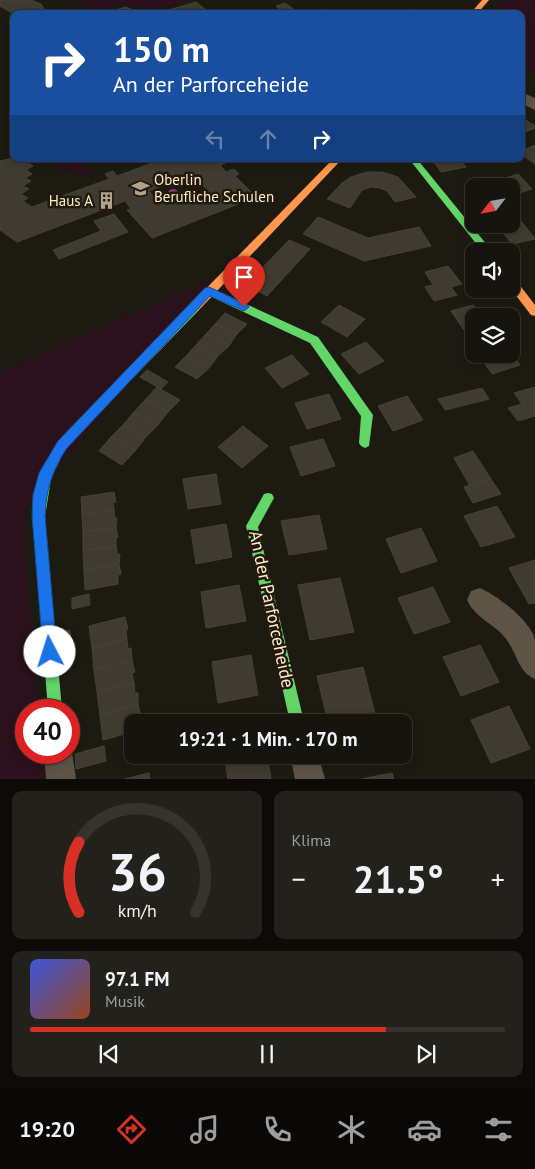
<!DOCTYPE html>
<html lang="de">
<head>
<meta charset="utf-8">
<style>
  :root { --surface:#16140e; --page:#23211c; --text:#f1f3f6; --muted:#9e9e9e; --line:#35332e; --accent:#d93025 }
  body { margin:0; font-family:"PT Sans",sans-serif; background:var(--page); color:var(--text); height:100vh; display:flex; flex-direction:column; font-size:19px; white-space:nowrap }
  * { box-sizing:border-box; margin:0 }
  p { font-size:16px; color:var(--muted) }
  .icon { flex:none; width:28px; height:28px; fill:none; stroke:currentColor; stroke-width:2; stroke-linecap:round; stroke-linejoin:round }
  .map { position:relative; height:779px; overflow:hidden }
  .side { display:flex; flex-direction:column; gap:12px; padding:12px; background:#0c0b08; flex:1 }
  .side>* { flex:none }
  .banner { position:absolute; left:10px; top:10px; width:515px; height:152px; border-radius:10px; box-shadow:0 2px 8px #0003,0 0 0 1px var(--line); background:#1a4fa0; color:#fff; overflow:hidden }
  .needle { width:32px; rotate:239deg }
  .buttons { position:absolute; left:465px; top:178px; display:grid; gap:10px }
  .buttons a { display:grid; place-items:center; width:55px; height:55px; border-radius:10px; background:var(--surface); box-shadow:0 2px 8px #0003,0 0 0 1px var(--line); font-size:25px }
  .speed { position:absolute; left:15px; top:699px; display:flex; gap:10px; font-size:25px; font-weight:700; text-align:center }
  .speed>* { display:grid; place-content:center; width:65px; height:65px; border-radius:50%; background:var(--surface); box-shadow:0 2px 8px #0003,0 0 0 1px var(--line); line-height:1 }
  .speed .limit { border:8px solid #d22; background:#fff; color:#111 }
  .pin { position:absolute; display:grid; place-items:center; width:42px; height:42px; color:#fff; margin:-51px -21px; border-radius:50% 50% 50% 0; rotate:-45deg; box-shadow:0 0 5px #0007 }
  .pin .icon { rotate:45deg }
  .me { position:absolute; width:55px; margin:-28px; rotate:355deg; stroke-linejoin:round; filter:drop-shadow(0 0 4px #0008) }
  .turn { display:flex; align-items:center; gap:18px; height:105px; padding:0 20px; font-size:22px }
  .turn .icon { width:65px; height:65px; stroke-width:2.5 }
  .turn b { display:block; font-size:35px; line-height:42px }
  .lanes { display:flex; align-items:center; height:48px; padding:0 20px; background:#0003; justify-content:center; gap:25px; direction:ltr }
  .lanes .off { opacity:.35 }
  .big { font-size:38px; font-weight:800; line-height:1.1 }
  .side .card { flex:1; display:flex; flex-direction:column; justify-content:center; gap:8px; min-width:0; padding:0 18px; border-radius:10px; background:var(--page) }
  .side .dial { align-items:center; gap:0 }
  .dial svg { height:130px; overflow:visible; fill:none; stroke:var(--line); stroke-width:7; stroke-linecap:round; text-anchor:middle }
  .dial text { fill:var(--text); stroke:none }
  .song { display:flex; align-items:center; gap:15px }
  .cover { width:60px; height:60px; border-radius:8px; background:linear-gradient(135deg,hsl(230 70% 55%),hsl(20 70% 35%)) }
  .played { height:5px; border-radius:2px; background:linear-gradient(90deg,var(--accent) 75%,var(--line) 75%) }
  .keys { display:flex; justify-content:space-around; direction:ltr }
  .heat { display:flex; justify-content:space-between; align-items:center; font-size:28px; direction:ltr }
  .side .tiles { flex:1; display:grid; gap:12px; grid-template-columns:1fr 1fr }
  .card:last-child { grid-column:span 2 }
  .trip { position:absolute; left:124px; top:714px; width:288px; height:50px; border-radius:10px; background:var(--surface); box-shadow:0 2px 8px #0003,0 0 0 1px var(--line); font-weight:800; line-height:50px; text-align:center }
  .menu { display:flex; height:80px; justify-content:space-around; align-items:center; background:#090806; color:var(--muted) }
  .menu .icon { width:35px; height:35px }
  .menu .active { color:var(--accent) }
  .menu b { font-size:22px; color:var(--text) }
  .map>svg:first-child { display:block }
  .green { fill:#2a111c }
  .building { fill:#3f3b30; stroke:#484234; fill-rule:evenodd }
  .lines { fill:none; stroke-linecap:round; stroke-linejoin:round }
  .street { fill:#5e5446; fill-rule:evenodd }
  .fast { fill:#63d668; fill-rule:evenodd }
  .slow { fill:#ff974d; fill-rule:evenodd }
  .tree { fill:#893c70 }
  .route { fill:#1a73e8; stroke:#114b97 }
  .labels { text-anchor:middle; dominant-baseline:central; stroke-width:5; stroke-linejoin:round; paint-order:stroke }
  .poi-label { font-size:15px; fill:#ffedce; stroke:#221b0d; text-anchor:start }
  .near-street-label { font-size:18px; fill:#ffedce; stroke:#221b0d }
</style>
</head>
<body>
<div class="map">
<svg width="535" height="779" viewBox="0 0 535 779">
  <rect width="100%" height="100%" fill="#1d1a12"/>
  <g class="green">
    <path d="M 78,0 L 188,0 L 151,12 L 124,4 L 94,13 L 86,9 Z"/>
    <path d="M 504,0 L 535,0 L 535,70 L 521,74 L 521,14 L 491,14 Z"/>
    <path d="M 48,159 C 65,159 76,160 90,172 C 80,178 54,168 48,159 Z"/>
    <path d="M 210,280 L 25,508 L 24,539 L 38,710 L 26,710 L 26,752 L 41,753 L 43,779 L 0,779 L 0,372 Z"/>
  </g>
  <g class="building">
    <path d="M 0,0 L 31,0 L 41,4 L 44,9 L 38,13 L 30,9 L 19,14 L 14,14 L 0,6 Z"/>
    <path d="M 196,2 L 210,13 L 155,14 Z"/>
    <path d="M 285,3 L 296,11 L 286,14 L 276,6 Z"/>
    <path d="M 126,7 L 143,14 L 102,14 Z"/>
    <path d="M 321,9 L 337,14 L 315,14 Z"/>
    <path d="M 410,9 L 427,14 L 404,14 Z"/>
    <path d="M 521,117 L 535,126 L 535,128 L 521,134 Z"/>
    <path d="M 535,145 L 535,164 L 521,154 L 521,151 Z"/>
    <path d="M 14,158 L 32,159 L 27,162 L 33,166 L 26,170 L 32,174 L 25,178 L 31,181 L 23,186 L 29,189 L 21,194 L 28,198 L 23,201 L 32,207 L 109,179 L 105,174 L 113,171 L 117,176 L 163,159 L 236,159 L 220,165 L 226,172 L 234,169 L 239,174 L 235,176 L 256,197 L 152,238 L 127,210 L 131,209 L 125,201 L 17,242 L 0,230 L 0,161 ZM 198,173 L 205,180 L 200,182 L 207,190 L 167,206 L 160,198 L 156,199 L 149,191 Z"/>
    <path d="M 432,159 L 459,159 L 466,167 L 441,172 Z"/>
    <path d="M 367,172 L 382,172 L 398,177 L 416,197 L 395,202 L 387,191 L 380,188 L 371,187 L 362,190 L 350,208 L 327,199 L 342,183 L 351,177 Z"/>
    <path d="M 518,174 L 532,189 L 513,195 L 511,186 L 505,186 L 499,180 Z"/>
    <path d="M 114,214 L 128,232 L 59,259 L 53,250 L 101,231 L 94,221 Z"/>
    <path d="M 318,217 L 368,238 L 419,227 L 431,246 L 364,261 L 303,234 Z"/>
    <path d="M 522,222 L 535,239 L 512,244 L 499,228 Z"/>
    <path d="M 289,240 L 310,249 L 267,296 L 246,285 Z"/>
    <path d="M 448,266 L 462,284 L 451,287 L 457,295 L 434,301 L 425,287 L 433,285 L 425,272 Z"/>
    <path d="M 339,305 L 365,319 L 347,337 L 321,322 Z"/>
    <path d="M 473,305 L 481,316 L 474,316 L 474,327 L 464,330 L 451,311 Z"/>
    <path d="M 225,313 L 247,324 L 237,334 L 215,324 Z"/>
    <path d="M 215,324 L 237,334 L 229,346 L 206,334 Z"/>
    <path d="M 206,334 L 229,346 L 218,356 L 196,345 Z"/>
    <path d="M 366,342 L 384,361 L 359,374 L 341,354 Z"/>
    <path d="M 196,345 L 218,356 L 209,368 L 186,356 Z"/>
    <path d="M 511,353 L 520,365 L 492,374 L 478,354 Z"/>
    <path d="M 292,355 L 309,374 L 282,388 L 265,368 Z"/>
    <path d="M 186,356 L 209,368 L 197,379 L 175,367 Z"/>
    <path d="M 147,370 L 168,382 L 161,389 L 140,377 Z"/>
    <path d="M 157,387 L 180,400 L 168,412 L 145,400 Z"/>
    <path d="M 535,387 L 535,416 L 518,421 L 508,408 L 522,404 L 514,393 Z"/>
    <path d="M 482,388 L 489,399 L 445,410 L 438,399 Z"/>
    <path d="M 329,394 L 341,419 L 307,429 L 295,403 Z"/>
    <path d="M 407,396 L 423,420 L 393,431 L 378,406 Z"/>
    <path d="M 145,400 L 168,412 L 158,425 L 134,412 Z"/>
    <path d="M 134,412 L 158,425 L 145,438 L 123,425 Z"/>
    <path d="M 123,425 L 145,438 L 135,451 L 111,437 Z"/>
    <path d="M 243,426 L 268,446 L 242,468 L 218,447 Z"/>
    <path d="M 111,437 L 135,451 L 122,465 L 99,451 Z"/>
    <path d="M 323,439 L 335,466 L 301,476 L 290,447 Z"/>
    <path d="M 473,451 L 491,479 L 470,486 L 454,458 Z"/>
    <path d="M 216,474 L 221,504 L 188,509 L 183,479 Z"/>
    <path d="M 491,479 L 501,494 L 473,503 L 464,487 Z"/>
    <path d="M 114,492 L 116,502 L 113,503 L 114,510 L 82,515 L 81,497 Z"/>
    <path d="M 497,506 L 515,537 L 481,547 L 464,516 Z"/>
    <path d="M 114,510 L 115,518 L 117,518 L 116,528 L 83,532 L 82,515 Z"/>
    <path d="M 319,515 L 327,549 L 289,555 L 281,521 Z"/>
    <path d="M 226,524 L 232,557 L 196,564 L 191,530 Z"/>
    <path d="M 116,528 L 118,537 L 116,538 L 116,546 L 83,551 L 83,532 Z"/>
    <path d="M 421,528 L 437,561 L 401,573 L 386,539 Z"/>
    <path d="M 116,546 L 117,554 L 120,554 L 119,564 L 84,570 L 83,551 Z"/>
    <path d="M 535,560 L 535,603 L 529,604 L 509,568 Z"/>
    <path d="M 119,564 L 121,574 L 118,575 L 118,584 L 85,590 L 84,570 Z"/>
    <path d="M 340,578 L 354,632 L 310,640 L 298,585 Z"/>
    <path d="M 239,585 L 246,621 L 206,628 L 201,592 Z"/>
    <path d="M 433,587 L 450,622 L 414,634 L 398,598 Z"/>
    <path d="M 89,594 L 90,605 L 72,609 L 72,598 Z"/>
    <path d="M 125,617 L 128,629 L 126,630 L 127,639 L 92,648 L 89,626 Z"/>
    <path d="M 70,630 L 71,641 L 57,645 L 56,633 Z"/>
    <path d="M 127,639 L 128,649 L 131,648 L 132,660 L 94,670 L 92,648 Z"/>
    <path d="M 480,645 L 499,682 L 461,696 L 443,657 Z"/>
    <path d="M 251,655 L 258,695 L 218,703 L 212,662 Z"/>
    <path d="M 132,660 L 135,672 L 132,673 L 134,683 L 97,692 L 94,670 Z"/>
    <path d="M 363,667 L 377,722 L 328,722 L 317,676 Z"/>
    <path d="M 134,683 L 135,693 L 138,693 L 138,705 L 100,715 L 97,692 Z"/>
    <path d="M 138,705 L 142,718 L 139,719 L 140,722 L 132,722 L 132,732 L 103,740 L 100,715 Z"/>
    <path d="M 509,706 L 530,749 L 491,763 L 471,720 Z"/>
    <path d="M 104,746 L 106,761 L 76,769 L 75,754 Z"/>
    <path d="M 224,755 L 267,755 L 271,779 L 228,779 Z"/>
    <path d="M 149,773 L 150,779 L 125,779 Z"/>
    <path d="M 392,773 L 394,779 L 361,779 Z"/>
  </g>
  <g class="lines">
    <g class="street">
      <path d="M 521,92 L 535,98 L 535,110 L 521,103 Z"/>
      <path d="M 480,588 C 497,595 531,621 535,640 C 535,652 535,667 535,679 C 518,672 517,653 506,639 C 495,624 475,618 467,600 L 471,591 Z"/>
      <path d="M 69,743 L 72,752 L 76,779 L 46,779 L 44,752 L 69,752 Z"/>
      <path d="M 290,755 L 318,755 L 325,779 L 295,779 Z"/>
    </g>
    <g class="fast">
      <path d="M 409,159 L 417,159 L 492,251 L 482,251 Z"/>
      <path d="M 209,287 L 318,337 L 373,415 L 369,446 L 365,448 L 361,446 L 359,443 L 361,416 L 310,343 L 205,294 L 204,291 Z"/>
      <path d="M 194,304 L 199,308 L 198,311 L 66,447 L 51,479 L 45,517 L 62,710 L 48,710 L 33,517 L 39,479 L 58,441 L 190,305 Z"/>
      <path d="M 268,493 L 272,494 L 274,498 L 258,527 L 304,722 L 290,722 L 246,526 L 264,494 Z"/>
    </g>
    <g class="slow">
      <path d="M 482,0 L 489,0 L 477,14 L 470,14 Z"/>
      <path d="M 333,159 L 342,159 L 198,311 L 190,311 L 189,308 L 190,305 Z"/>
      <path d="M 511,279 L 515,279 L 535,305 L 535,316 L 531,315 L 511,289 Z"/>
    </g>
  </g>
  <circle class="tree" cx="173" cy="195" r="6"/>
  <path class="route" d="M 209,287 L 248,305 L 249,307 L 244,311 L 210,296 L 67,448 C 52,470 46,490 45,516 L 57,652 L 55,657 L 50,659 L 45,657 L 43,652 L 32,516 L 33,495 L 39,473 L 58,441 L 205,288 Z"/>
  <defs>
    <symbol id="school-bare" viewBox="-9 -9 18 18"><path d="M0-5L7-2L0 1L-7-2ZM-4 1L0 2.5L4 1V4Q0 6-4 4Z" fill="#b0a38c" stroke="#221b0d" stroke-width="2.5" paint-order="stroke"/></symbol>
    <symbol id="building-bare" viewBox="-9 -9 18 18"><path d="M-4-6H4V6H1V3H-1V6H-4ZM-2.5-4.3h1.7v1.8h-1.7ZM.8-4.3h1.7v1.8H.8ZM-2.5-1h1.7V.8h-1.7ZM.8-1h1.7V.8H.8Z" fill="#b0a38c" stroke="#221b0d" stroke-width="2.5" paint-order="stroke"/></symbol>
  </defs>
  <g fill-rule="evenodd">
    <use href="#school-bare" x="128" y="176" width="25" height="25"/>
    <use href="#building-bare" x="94" y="188" width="25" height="25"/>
  </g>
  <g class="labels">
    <g class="poi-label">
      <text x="154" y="179">Oberlin<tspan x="154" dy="17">Berufliche Schulen</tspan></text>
      <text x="93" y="200" text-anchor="end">Haus A</text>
    </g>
    <g class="near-street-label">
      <text transform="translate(272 609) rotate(78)">An der Parforceheide</text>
    </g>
  </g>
</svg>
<div class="buttons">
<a><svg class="needle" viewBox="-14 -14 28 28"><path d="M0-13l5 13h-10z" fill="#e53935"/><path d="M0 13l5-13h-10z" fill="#9e9e9e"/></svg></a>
<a><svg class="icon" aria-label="sound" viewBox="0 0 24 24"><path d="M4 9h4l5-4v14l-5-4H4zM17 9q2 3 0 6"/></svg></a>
<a><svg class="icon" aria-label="layers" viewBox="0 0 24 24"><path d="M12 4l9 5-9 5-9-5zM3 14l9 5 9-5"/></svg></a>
</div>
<div class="speed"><div class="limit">40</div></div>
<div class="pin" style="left:244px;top:307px;background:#d93025"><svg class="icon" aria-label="arrive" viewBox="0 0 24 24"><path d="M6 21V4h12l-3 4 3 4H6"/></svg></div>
<svg class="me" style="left:50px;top:652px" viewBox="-20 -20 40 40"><circle r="19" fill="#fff"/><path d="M0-13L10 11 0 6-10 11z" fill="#1a73e8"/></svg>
<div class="trip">19:21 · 1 Min. · 170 m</div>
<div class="banner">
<div class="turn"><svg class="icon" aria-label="right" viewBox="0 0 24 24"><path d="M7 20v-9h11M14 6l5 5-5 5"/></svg><div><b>150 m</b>An der Parforceheide</div></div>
<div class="lanes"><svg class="icon off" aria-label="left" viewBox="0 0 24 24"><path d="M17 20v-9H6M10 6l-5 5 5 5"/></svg><svg class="icon off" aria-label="ahead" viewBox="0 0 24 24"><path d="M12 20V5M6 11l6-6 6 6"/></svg><svg class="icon" aria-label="right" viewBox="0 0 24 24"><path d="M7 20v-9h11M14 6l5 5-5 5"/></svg></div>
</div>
</div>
<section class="side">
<div class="tiles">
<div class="card dial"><svg viewBox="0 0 100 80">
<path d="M14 69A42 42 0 1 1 86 69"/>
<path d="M14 69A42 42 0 0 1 14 26" stroke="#d93025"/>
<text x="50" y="56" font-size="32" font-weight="700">36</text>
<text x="50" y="72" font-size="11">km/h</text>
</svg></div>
<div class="card"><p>Klima</p>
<div class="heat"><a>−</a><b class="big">21.5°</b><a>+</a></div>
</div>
<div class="card">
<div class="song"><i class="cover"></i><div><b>97.1 FM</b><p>Musik</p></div></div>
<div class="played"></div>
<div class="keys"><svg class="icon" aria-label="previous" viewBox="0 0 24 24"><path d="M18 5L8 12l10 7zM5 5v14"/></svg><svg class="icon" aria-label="pause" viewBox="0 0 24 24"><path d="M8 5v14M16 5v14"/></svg><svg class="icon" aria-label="next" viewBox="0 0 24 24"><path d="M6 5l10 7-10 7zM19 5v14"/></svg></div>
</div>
</div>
</section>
<nav class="menu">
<b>19:20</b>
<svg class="icon active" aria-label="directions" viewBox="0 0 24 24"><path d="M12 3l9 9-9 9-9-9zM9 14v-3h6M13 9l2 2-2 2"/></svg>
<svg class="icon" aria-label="music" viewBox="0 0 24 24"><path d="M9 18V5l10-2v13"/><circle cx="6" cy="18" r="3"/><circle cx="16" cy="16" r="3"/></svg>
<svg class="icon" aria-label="phone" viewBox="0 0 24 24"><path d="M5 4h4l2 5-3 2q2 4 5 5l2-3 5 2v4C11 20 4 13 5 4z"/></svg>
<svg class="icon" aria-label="climate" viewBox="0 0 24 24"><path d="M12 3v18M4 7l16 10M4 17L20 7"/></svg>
<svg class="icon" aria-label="car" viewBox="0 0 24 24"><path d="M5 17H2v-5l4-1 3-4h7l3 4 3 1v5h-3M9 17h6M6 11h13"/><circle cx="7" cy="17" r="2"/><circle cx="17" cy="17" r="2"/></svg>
<svg class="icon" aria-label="filters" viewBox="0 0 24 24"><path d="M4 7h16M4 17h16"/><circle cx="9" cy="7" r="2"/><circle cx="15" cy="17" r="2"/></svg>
</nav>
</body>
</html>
